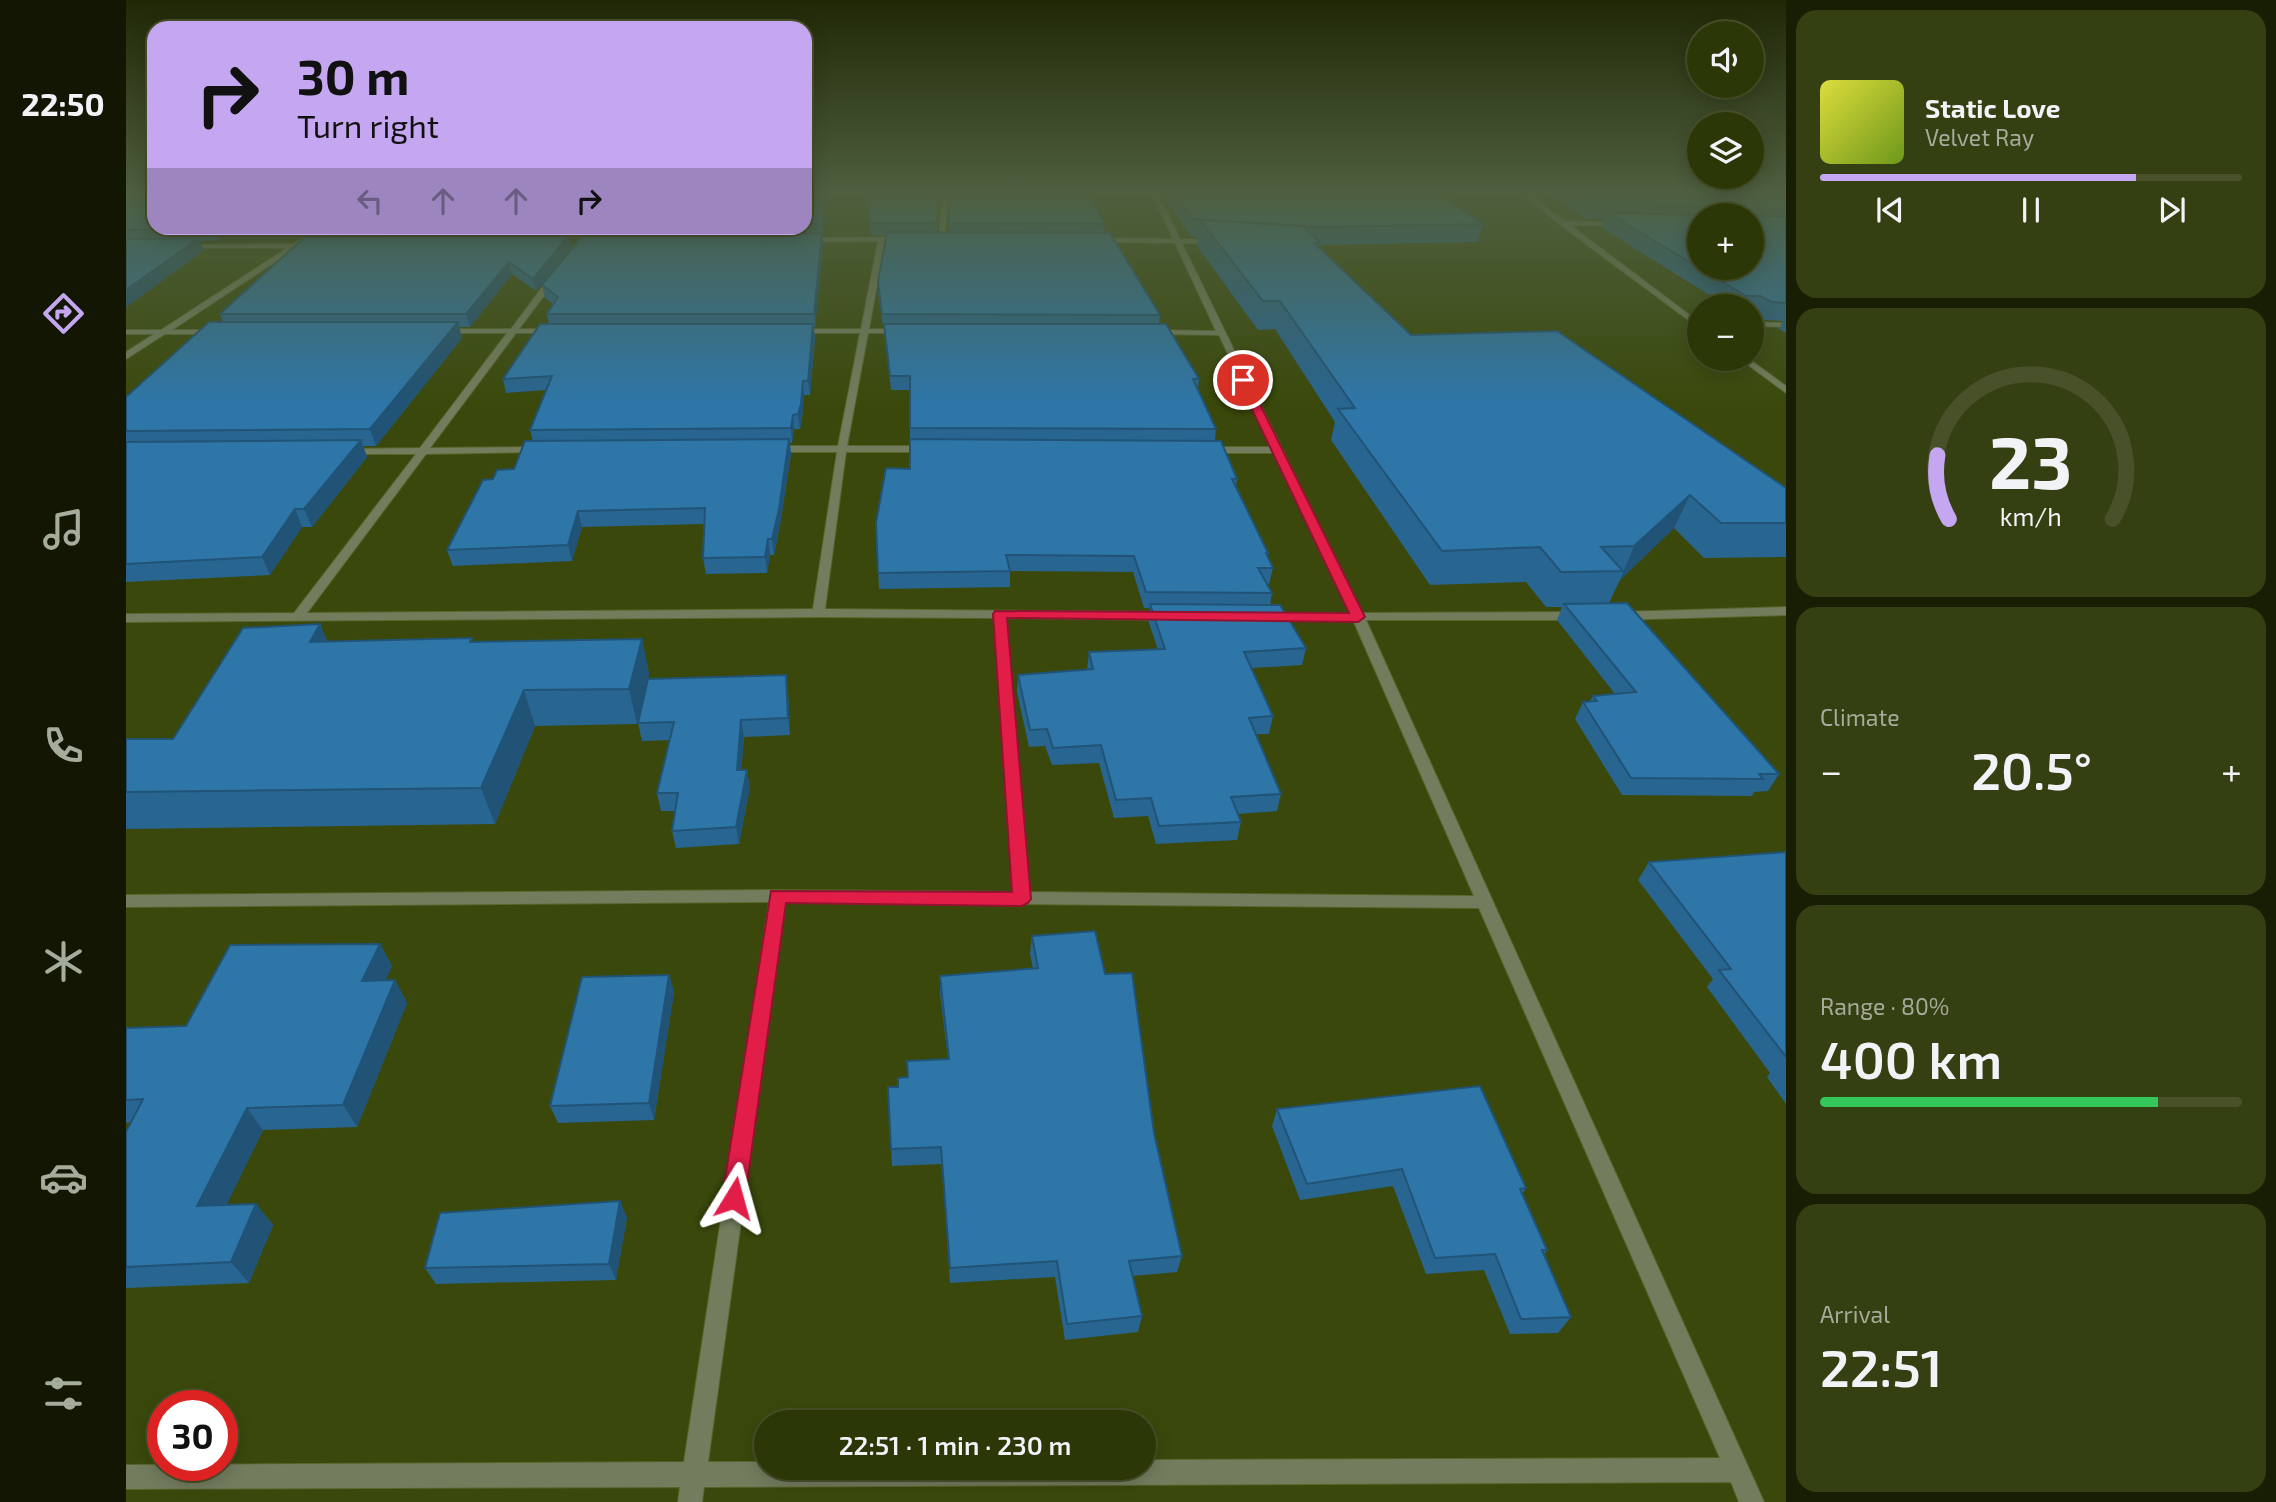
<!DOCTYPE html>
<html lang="en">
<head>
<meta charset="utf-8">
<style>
  :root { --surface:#2c3708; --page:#343f12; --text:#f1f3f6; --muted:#a6ac9c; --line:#485129; --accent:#c5a7f1 }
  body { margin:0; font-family:"Exo 2",sans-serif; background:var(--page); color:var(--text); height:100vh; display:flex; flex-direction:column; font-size:26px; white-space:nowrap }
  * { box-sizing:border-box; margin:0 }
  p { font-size:23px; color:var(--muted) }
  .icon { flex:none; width:38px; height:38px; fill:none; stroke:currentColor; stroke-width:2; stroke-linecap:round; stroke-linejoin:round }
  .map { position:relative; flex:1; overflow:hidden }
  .sheet { display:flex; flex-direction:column; gap:10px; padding:10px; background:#181e04; width:490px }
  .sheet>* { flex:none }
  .hud { position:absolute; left:21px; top:21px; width:665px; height:214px; border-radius:21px; box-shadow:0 4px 18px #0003,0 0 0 2px var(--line); background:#c5a7f1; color:#111; overflow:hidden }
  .tools { position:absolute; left:1561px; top:21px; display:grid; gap:14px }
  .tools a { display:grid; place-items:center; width:77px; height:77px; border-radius:50%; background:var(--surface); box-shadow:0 4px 18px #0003,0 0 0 2px var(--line); font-size:35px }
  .speed { position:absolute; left:21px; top:1390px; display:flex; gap:14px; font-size:35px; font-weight:700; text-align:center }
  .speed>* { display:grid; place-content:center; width:91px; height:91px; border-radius:50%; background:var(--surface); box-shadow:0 4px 18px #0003,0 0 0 2px var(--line); line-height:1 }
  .speed .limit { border:10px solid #d22; background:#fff; color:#111 }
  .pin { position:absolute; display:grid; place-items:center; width:60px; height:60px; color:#fff; margin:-30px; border:4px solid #fff; border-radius:50%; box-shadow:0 2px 7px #0007 }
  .me { position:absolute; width:77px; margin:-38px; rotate:8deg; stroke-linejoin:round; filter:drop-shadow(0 0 5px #0008) }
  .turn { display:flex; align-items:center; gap:24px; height:147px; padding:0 35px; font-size:32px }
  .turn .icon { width:91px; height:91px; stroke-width:2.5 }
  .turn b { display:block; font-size:49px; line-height:60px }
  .lanes { display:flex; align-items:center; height:66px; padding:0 35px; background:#0003; justify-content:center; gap:35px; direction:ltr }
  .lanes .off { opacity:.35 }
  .big { font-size:52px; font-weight:600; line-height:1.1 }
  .sheet .card { flex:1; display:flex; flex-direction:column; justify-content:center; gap:10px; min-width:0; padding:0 24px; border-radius:21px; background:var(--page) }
  .sheet .dial { align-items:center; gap:0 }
  .dial svg { height:182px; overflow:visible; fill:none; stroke:var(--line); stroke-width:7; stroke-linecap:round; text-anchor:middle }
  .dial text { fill:var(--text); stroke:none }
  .song { display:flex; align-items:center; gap:21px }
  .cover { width:84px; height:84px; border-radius:10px; background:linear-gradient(135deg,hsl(60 70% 55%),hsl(80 70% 35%)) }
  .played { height:7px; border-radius:4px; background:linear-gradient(90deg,var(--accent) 75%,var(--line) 75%) }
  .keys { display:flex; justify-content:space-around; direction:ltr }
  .heat { display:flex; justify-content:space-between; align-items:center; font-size:38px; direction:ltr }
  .charge { height:10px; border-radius:5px; background:linear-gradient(90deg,#34c759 80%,var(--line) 0) }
  .trip { position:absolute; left:628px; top:1410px; width:402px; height:70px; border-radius:35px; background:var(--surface); box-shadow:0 4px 18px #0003,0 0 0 2px var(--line); font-weight:600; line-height:70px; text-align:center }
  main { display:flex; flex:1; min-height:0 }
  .tab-bar { display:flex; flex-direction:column; width:126px; justify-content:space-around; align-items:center; background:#121603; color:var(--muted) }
  .tab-bar .icon { width:49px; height:49px }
  .tab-bar .selected { color:var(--accent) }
  .tab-bar b { font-size:32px; color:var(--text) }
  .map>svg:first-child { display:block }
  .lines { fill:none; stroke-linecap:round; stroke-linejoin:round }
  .street-casing { stroke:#57652c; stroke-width:2 }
  .street { fill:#737d5e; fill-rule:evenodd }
  .wall { fill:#286590 }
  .shaded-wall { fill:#205376 }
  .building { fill:#2e76a8; stroke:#205376; stroke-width:2 }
  .route { fill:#e11d48; stroke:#92132f; stroke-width:2 }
</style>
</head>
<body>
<main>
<nav class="tab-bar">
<b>22:50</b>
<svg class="icon selected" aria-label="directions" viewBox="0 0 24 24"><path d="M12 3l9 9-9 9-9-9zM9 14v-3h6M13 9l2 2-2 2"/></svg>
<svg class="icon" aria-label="music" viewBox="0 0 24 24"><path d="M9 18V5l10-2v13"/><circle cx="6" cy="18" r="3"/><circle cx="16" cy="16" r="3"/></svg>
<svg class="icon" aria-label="phone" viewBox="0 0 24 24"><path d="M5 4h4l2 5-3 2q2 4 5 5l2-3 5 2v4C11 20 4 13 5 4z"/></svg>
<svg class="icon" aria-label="climate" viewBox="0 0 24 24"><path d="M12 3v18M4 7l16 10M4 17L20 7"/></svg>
<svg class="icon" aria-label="car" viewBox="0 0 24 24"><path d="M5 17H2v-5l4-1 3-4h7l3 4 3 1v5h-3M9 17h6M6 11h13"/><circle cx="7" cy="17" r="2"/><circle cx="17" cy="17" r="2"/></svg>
<svg class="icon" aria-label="filters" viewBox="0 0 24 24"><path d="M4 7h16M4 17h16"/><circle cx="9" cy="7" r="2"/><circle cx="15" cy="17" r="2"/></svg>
</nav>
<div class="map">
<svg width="1660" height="1502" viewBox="0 0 1660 1502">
  <rect width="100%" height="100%" fill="#3a490b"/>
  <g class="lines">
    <defs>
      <g id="street">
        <path d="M 816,192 L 822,192 L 819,240 L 816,242 L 813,240 Z"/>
        <path d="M 1025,192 L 1031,192 L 1054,239 L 1090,240 L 1093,242 L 1090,244 L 1056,243 L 1236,613 L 1451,612 L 1457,616 L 1451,620 L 1240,620 L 1638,1502 L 1613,1502 L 1605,1482 L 578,1487 L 576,1502 L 552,1502 L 554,1487 L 0,1489 L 0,1465 L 558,1462 L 643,902 L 0,907 L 0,895 L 652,890 L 887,892 L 868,618 L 693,617 L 0,622 L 0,614 L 168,613 L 290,454 L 221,454 L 218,453 L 218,449 L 294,448 L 381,333 L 315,333 L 311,331 L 312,329 L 385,329 L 426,274 L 433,276 L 393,329 L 428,329 L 432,331 L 431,333 L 390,333 L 304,448 L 415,447 L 418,448 L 418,452 L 300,454 L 181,613 L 687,609 L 711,452 L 645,452 L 640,449 L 645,446 L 712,446 L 734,333 L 669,333 L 665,331 L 669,329 L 735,329 L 752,241 L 677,242 L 674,240 L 677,238 L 776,237 L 778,240 L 759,241 L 743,329 L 775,329 L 779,331 L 775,333 L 742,333 L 721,446 L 803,446 L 808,449 L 803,452 L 720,452 L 699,609 L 1042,612 L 1048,616 L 1042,620 L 880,618 L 903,892 L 1348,896 L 1227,620 L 1142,621 L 1136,617 L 1142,613 L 1224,613 L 1148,453 L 1082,453 L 1077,450 L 1082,447 L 1146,447 L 1093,335 L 1026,334 L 1022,332 L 1026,330 L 1090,331 L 1049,243 L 971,242 L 968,240 L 971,238 L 1047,239 ZM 659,902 L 1353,908 L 1594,1458 L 1018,1460 L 1018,1468 L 640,1468 L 640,1462 L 582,1462 Z"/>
        <path d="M 1393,192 L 1400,192 L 1439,221 L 1497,223 L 1495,226 L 1444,225 L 1573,322 L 1573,328 L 1433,224 Z"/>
        <path d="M 192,228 L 199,228 L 176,244 L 188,244 L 190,247 L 170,248 L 46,330 L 92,330 L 92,334 L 39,334 L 0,359 L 0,352 L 28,334 L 0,334 L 0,330 L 35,330 L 161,248 L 57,248 L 55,245 L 167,244 Z"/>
        <path d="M 1626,322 L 1660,323 L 1660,327 L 1626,326 Z"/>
        <path d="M 1614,359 L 1623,359 L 1660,386 L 1660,393 Z"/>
        <path d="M 1660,607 L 1660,615 L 1492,620 L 1486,616 L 1492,612 Z"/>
      </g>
    </defs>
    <use href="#street" class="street-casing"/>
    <use href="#street" class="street"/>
  </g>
  <g class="wall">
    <path d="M 0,192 L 28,228 L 109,228 L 92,240 L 74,241 L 78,250 L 0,307 Z"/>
    <path d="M 679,192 L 701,192 L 697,235 L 696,235 L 697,244 L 689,327 L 688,327 L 689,338 L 684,395 L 678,395 L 676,418 L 674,429 L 668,429 L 666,443 L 664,443 L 665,454 L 654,525 L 648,555 L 644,555 L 641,573 L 580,574 L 577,558 L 578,524 L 456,527 L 446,561 L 327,566 L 321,550 L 367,479 L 388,469 L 407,441 L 404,430 L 420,390 L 380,393 L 377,379 L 423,324 L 421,314 L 427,304 L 419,298 L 416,285 L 455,237 L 443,237 L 445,247 L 410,291 L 386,274 L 344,327 L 333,327 L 336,338 L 250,446 L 237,446 L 241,457 L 186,527 L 176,527 L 144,575 L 0,582 L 0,397 L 97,322 L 94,314 L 192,237 L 189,228 L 393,228 L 384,235 L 396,235 L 394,228 L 679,228 Z"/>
    <path d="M 739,192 L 813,192 L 811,232 L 823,232 L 824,192 L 979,224 L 978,233 L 1034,315 L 1033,324 L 1073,379 L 1072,389 L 1090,429 L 1089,440 L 1111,479 L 1110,486 L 1142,553 L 1142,557 L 1147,568 L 1143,584 L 1141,584 L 1146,593 L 1144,605 L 1180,648 L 1176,665 L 1125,668 L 1147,716 L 1143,734 L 1130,734 L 1155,794 L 1151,811 L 1111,814 L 1115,822 L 1111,840 L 1030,844 L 1022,816 L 988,818 L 973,763 L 926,765 L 919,746 L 903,747 L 891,692 L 892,675 L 961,670 L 963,652 L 1032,650 L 1022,620 L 1024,608 L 1018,608 L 1007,572 L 884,571 L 884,587 L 753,589 L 750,523 L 784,469 L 784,390 L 765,390 L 758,327 L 757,327 L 752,293 L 752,281 L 760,235 L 745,235 Z"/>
    <path d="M 1035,192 L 1310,192 L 1357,224 L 1352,242 L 1195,245 L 1194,249 L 1285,335 L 1660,488 L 1660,557 L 1578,558 L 1548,528 L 1494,580 L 1483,603 L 1653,774 L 1642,791 L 1628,792 L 1626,796 L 1496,795 L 1449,719 L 1457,702 L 1464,701 L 1467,696 L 1489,694 L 1431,620 L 1436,607 L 1420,607 L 1400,582 L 1304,585 L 1205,440 L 1209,422 L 1149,329 L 1132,330 L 1071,246 L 1072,237 L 1065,236 Z"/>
    <path d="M 1419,192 L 1660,192 L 1660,333 L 1653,329 L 1657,321 L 1638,320 L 1626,313 L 1626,306 L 1601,306 L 1476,228 L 1480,219 L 1461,219 Z"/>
    <path d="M 194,624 L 201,641 L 347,642 L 516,639 L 523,674 L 511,724 L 409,726 L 369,824 L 0,829 L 0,739 L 47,739 Z"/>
    <path d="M 660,675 L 662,692 L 664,735 L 618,737 L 615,770 L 624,787 L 613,844 L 550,848 L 546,831 L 549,811 L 535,811 L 531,793 L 544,740 L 516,741 L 512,723 Z"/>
    <path d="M 1660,852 L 1660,1104 L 1641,1077 L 1644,1073 L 1581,987 L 1587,979 L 1512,880 L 1523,862 Z"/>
    <path d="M 906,936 L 979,974 L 1028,1133 L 1056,1256 L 1051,1272 L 1006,1276 L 1016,1316 L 1012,1332 L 939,1340 L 929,1277 L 824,1283 L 816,1164 L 766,1166 L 762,1087 L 772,1087 L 782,1077 L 822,1059 L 814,993 L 814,976 L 907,969 L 904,954 Z"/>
    <path d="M 254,944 L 266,966 L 259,981 L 269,980 L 281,1003 L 231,1127 L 137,1130 L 100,1205 L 130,1204 L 147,1225 L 123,1283 L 0,1288 L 0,1132 L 5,1122 L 0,1123 L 0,1028 L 60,1026 Z"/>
    <path d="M 543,975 L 548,992 L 528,1120 L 432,1123 L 424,1106 Z"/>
    <path d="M 1151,1109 L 1400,1188 L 1396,1194 L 1421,1250 L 1418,1255 L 1445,1317 L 1432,1333 L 1384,1334 L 1358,1270 L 1300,1274 L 1267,1186 L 1174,1200 L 1146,1126 Z"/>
    <path d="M 501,1217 L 490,1280 L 310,1284 L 299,1268 Z"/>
  </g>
  <g class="shaded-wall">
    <path d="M 699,192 L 701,192 L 697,235 L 696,224 Z"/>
    <path d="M 89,228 L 109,228 L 92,240 L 87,229 Z"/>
    <path d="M 379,228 L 393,228 L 382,237 Z"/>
    <path d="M 696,233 L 697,244 L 689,327 L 688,314 Z"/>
    <path d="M 443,235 L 445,247 L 410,291 L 407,279 Z"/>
    <path d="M 73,238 L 78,250 L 0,307 L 0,290 Z"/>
    <path d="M 383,262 L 386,274 L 344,327 L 340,314 Z"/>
    <path d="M 332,322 L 336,338 L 250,446 L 244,429 Z"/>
    <path d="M 687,324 L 689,338 L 684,395 L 682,381 Z"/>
    <path d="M 677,381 L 678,395 L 676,418 L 674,429 L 672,414 Z"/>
    <path d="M 667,415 L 668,429 L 666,443 L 665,428 Z"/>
    <path d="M 663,439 L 665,454 L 654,525 L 648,555 L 646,539 Z"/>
    <path d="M 235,440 L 241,457 L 186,527 L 178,509 Z"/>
    <path d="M 1564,495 L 1548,528 L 1494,580 L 1508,546 Z"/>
    <path d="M 169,509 L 176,527 L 144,575 L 136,557 Z"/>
    <path d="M 452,511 L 456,527 L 446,561 L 442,545 Z"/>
    <path d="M 642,539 L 644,555 L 641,573 L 639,557 Z"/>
    <path d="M 194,624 L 209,659 L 184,642 Z"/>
    <path d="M 516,639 L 523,674 L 511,724 L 503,689 Z"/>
    <path d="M 660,675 L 662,692 L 664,735 L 662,718 Z"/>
    <path d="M 398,690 L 409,726 L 369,824 L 355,788 Z"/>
    <path d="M 615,720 L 618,737 L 614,787 L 611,770 Z"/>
    <path d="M 621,770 L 624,787 L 613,844 L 610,827 Z"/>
    <path d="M 254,944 L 266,966 L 249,1004 L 236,981 Z"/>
    <path d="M 543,975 L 548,992 L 528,1120 L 523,1103 Z"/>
    <path d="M 269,980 L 281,1003 L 231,1127 L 217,1105 Z"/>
    <path d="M 121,1108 L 137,1130 L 90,1227 L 71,1206 Z"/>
    <path d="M 494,1201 L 501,1217 L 490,1280 L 483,1264 Z"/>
    <path d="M 130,1204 L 147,1225 L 123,1283 L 105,1262 Z"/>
  </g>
  <g class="building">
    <path d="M 0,192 L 28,192 L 28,228 L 89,228 L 87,229 L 0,230 Z"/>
    <path d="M 679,192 L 699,192 L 696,224 L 679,224 Z"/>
    <path d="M 740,192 L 813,192 L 810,223 L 744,223 Z"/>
    <path d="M 824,192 L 960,192 L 979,224 L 823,223 Z"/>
    <path d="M 1048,192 L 1310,192 L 1357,224 L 1183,227 L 1177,226 L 1067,219 Z"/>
    <path d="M 1447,192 L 1660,192 L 1660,209 L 1633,207 L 1630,214 L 1633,216 L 1660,217 L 1660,303 L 1646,302 L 1634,296 L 1620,296 L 1482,213 L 1577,215 L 1573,215 L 1573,268 L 1626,268 L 1626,215 L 1579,215 L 1581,207 L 1466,204 Z"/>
    <path d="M 1074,220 L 1177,226 L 1195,243 L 1188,243 L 1285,335 L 1431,331 L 1660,488 L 1660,523 L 1595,523 L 1564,495 L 1508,546 L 1475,547 L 1497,571 L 1435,572 L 1414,547 L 1316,551 L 1212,409 L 1229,408 L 1154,301 L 1137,301 Z"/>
    <path d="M 761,232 L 984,233 L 1034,315 L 756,314 L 752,281 Z"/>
    <path d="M 696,233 L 688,314 L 421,314 L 432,297 L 416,285 L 457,235 Z"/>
    <path d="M 443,235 L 407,279 L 383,262 L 340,314 L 94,314 L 179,237 Z"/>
    <path d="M 73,238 L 0,290 L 0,239 Z"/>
    <path d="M 83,322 L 332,322 L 244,429 L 0,431 L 0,397 Z"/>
    <path d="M 414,324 L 687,324 L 682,381 L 677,381 L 675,404 L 672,414 L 667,415 L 665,428 L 404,430 L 426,376 L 377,379 Z"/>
    <path d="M 758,324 L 1040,324 L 1073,379 L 1067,379 L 1090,429 L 784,428 L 784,376 L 764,376 Z"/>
    <path d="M 663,439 L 653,509 L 646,539 L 642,539 L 639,557 L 577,558 L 579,508 L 452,511 L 442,545 L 321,550 L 357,480 L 367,479 L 371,470 L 388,469 L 399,441 Z"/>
    <path d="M 784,439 L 1095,441 L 1111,479 L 1106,479 L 1142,553 L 1140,553 L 1147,568 L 1132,568 L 1146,593 L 1020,592 L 1008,556 L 880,555 L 884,571 L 752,573 L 750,523 L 760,468 L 784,469 Z"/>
    <path d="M 235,440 L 178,509 L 169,509 L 136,557 L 0,564 L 0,442 Z"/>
    <path d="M 1501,603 L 1653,774 L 1633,774 L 1637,779 L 1505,778 L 1457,702 L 1471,701 L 1467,696 L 1510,692 L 1438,604 Z"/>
    <path d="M 1024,604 L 1154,605 L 1180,648 L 1118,652 L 1147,716 L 1123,718 L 1155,794 L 1105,797 L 1115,822 L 1033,826 L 1025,798 L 990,800 L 975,745 L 927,748 L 921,729 L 904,730 L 892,675 L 967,669 L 963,652 L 1039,649 Z"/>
    <path d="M 194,624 L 184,642 L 346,638 L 344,642 L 516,639 L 503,689 L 398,690 L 355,788 L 0,792 L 0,739 L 47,739 L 117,628 Z"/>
    <path d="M 660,675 L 662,718 L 615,720 L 611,770 L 621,770 L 610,827 L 546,831 L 552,793 L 531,793 L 548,722 L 512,723 L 522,679 Z"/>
    <path d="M 1660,852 L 1660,1057 L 1593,970 L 1605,969 L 1523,862 Z"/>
    <path d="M 969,931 L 979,974 L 1006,973 L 1028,1133 L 1056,1256 L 1003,1261 L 1016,1316 L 941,1324 L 931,1261 L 824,1268 L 815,1147 L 765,1149 L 762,1087 L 772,1087 L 772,1078 L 782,1077 L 781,1061 L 823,1059 L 814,976 L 912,968 L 906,936 Z"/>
    <path d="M 254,944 L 236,981 L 269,980 L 217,1105 L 121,1108 L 71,1206 L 130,1204 L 105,1262 L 0,1267 L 0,1132 L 17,1099 L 0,1100 L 0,1028 L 60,1026 L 104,945 Z"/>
    <path d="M 543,975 L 523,1103 L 424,1106 L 456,977 Z"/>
    <path d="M 1354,1086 L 1400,1188 L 1394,1189 L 1421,1250 L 1416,1250 L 1445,1317 L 1395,1319 L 1369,1254 L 1309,1258 L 1276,1169 L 1181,1184 L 1151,1109 Z"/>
    <path d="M 494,1201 L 483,1264 L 299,1268 L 314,1213 Z"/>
  </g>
  <linearGradient id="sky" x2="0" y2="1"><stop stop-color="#202806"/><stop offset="0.48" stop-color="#4f5f3f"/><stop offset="1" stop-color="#4f5f3f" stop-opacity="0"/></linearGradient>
  <rect width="1660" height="403" fill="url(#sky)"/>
  <path class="route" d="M 1114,377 L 1122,380 L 1239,617 L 1232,622 L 881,618 L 905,899 L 902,903 L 896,906 L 660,903 L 619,1198 L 616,1206 L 608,1209 L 600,1206 L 596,1198 L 645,891 L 886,892 L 867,614 L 869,611 L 1223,613 L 1112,380 Z"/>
</svg>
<div class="tools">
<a><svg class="icon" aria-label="sound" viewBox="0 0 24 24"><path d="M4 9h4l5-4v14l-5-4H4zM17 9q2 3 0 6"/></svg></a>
<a><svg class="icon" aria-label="layers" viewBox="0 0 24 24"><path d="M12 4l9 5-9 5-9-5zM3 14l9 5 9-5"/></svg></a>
<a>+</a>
<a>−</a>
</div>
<div class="speed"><div class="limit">30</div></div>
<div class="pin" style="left:1117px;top:380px;background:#d93025"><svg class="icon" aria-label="arrive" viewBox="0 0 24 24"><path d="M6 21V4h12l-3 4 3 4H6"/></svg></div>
<svg class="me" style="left:608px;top:1198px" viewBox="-20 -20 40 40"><path d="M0-17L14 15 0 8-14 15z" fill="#e11d48" stroke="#fff" stroke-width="4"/></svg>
<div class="trip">22:51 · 1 min · 230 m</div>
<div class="hud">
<div class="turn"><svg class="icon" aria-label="right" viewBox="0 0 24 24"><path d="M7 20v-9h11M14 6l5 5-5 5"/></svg><div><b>30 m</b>Turn right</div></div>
<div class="lanes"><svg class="icon off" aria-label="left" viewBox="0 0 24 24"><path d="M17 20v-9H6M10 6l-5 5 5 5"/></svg><svg class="icon off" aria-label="ahead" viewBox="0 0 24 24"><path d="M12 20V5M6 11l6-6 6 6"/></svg><svg class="icon off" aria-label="ahead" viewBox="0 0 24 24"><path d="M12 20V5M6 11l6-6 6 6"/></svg><svg class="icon" aria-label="right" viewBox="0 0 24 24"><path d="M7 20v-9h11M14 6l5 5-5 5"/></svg></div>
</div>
</div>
<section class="sheet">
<div class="card">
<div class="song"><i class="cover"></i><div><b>Static Love</b><p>Velvet Ray</p></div></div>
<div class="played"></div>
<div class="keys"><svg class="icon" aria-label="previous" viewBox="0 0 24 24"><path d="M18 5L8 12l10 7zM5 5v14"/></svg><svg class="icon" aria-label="pause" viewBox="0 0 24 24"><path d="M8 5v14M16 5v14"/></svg><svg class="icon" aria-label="next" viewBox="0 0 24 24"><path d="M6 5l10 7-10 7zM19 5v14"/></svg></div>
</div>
<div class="card dial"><svg viewBox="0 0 100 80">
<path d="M14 69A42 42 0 1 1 86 69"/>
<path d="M14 69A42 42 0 0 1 9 41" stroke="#c5a7f1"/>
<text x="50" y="56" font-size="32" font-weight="700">23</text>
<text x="50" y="72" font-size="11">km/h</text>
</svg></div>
<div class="card"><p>Climate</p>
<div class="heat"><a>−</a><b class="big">20.5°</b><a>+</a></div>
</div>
<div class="card"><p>Range · 80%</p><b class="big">400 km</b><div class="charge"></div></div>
<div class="card"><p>Arrival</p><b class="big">22:51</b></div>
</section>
</main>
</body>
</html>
